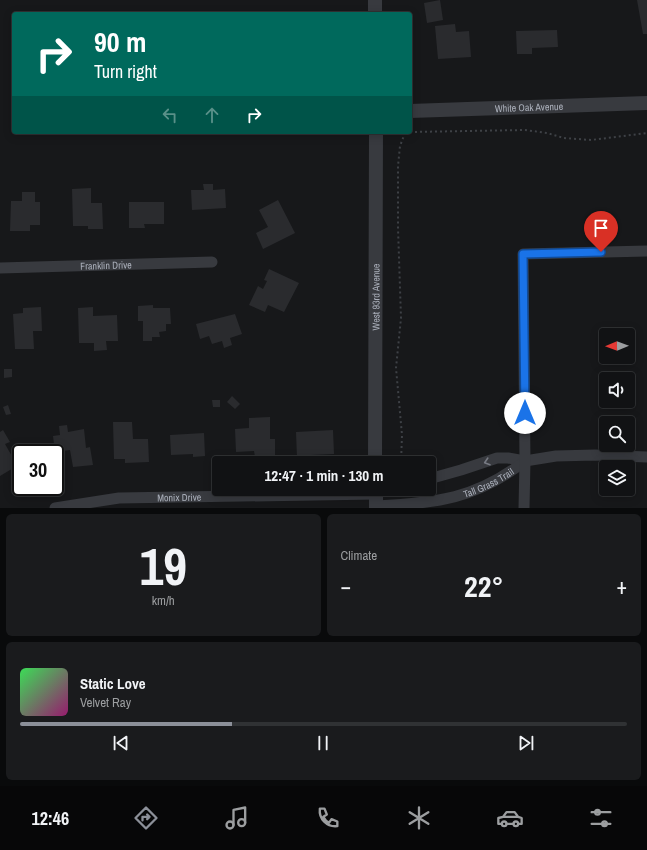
<!DOCTYPE html>
<html lang="en">
<head>
<meta charset="utf-8">
<style>
  :root { --surface:#111214; --page:#1a1b1d; --text:#f1f3f6; --muted:#9c9ea0; --line:#303234; --accent:#8c9099 }
  body { margin:0; font-family:"Archivo Narrow",sans-serif; background:var(--page); color:var(--text); height:100vh; display:flex; flex-direction:column; font-size:15px; white-space:nowrap }
  * { box-sizing:border-box; margin:0 }
  p { font-size:13px; color:var(--muted) }
  .icon { flex:none; width:22px; height:22px; fill:none; stroke:currentColor; stroke-width:2; stroke-linecap:round; stroke-linejoin:round }
  .map { position:relative; height:508px; overflow:hidden }
  .panel { display:flex; flex-direction:column; gap:6px; padding:6px; background:#090a0b; flex:1 }
  .panel>* { flex:none }
  .guide { position:absolute; left:12px; top:12px; width:400px; height:122px; border-radius:4px; box-shadow:0 2px 10px #0003,0 0 0 1px var(--line); background:#00695c; color:#fff; overflow:hidden }
  .needle { width:26px; rotate:269deg }
  .controls { position:absolute; left:599px; top:328px; display:grid; gap:8px }
  .controls a { display:grid; place-items:center; width:36px; height:36px; border-radius:4px; background:var(--surface); box-shadow:0 2px 10px #0003,0 0 0 1px var(--line); font-size:20px }
  .speed { position:absolute; left:12px; top:444px; display:flex; gap:8px; font-size:20px; font-weight:700; text-align:center }
  .speed>* { display:grid; place-content:center; width:52px; height:52px; border-radius:50%; background:var(--surface); box-shadow:0 2px 10px #0003,0 0 0 1px var(--line); line-height:1 }
  .speed .limit { border:2px solid #111; border-radius:6px; background:#fff; color:#111 }
  .pin { position:absolute; display:grid; place-items:center; width:34px; height:34px; color:#fff; margin:-41px -17px; border-radius:50% 50% 50% 0; rotate:-45deg; box-shadow:0 0 4px #0007 }
  .pin .icon { rotate:45deg }
  .me { position:absolute; width:44px; margin:-22px; rotate:0deg; stroke-linejoin:round; filter:drop-shadow(0 0 3px #0008) }
  .turn { display:flex; align-items:center; gap:14px; height:84px; padding:0 16px; font-size:18px }
  .turn .icon { width:52px; height:52px; stroke-width:2.5 }
  .turn b { display:block; font-size:28px; line-height:34px }
  .lanes { display:flex; align-items:center; height:38px; padding:0 16px; background:#0003; justify-content:center; gap:20px; direction:ltr }
  .lanes .off { opacity:.35 }
  .big { font-size:30px; font-weight:800; line-height:1.1 }
  .panel .card { flex:1; display:flex; flex-direction:column; justify-content:center; gap:6px; min-width:0; padding:0 14px; border-radius:6px; background:var(--page) }
  .panel .dial { align-items:center; gap:0 }
  .dial b { font-size:52px; line-height:1 }
  .song { display:flex; align-items:center; gap:12px }
  .cover { width:48px; height:48px; border-radius:6px; background:linear-gradient(135deg,hsl(130 70% 55%),hsl(320 70% 35%)) }
  .played { height:4px; border-radius:2px; background:linear-gradient(90deg,var(--accent) 35%,var(--line) 35%) }
  .keys { display:flex; justify-content:space-around; direction:ltr }
  .heat { display:flex; justify-content:space-between; align-items:center; font-size:22px; direction:ltr }
  .panel .tiles { flex:1; display:grid; gap:6px; grid-template-columns:1fr 1fr }
  .card:last-child { grid-column:span 2 }
  .trip { position:absolute; left:212px; top:456px; width:224px; height:40px; border-radius:4px; background:var(--surface); box-shadow:0 2px 10px #0003,0 0 0 1px var(--line); font-weight:800; line-height:40px; text-align:center }
  .menu { display:flex; height:64px; justify-content:space-around; align-items:center; background:#070708; color:var(--muted) }
  .menu .icon { width:28px; height:28px }
  .menu .active { color:var(--accent) }
  .menu b { font-size:18px; color:var(--text) }
  .map>svg:first-child { display:block }
  .building { fill:#2a2b2e }
  .lines { fill:none; stroke-linecap:round; stroke-linejoin:round }
  .path { stroke:#3e4146; stroke-width:2; stroke-dasharray:2 3; stroke-linecap:butt }
  .minor { stroke:#383a3f; stroke-width:11 }
  .tertiary { stroke:#383a3f; stroke-width:14 }
  .oneway { stroke:#777a83 }
  .route-casing { stroke:#114b97; stroke-width:10 }
  .route { stroke:#1a73e8; stroke-width:7 }
  .labels { text-anchor:middle; dominant-baseline:central; stroke-width:4; stroke-linejoin:round; paint-order:stroke }
  .street-label { font-size:10px; fill:#aaafba; stroke:#121315 }
</style>
</head>
<body>
<div class="map">
<svg width="647" height="508" viewBox="0 0 647 508">
  <rect width="100%" height="100%" fill="#17181a"/>
  <g class="building">
    <path d="M 440,0 L 443,20 L 427,23 L 424,3 Z"/>
    <path d="M 637,0 L 647,0 L 647,34 L 643,34 Z"/>
    <path d="M 455,24 L 456,32 L 469,31 L 471,57 L 438,59 L 435,26 Z"/>
    <path d="M 557,30 L 558,47 L 532,48 L 532,54 L 517,54 L 516,31 Z"/>
    <path d="M 203,184 L 213,184 L 213,190 L 225,189 L 226,208 L 192,210 L 191,190 L 204,190 Z"/>
    <path d="M 91,188 L 91,203 L 102,203 L 103,229 L 88,229 L 88,226 L 73,226 L 72,189 Z"/>
    <path d="M 22,192 L 35,192 L 35,202 L 40,202 L 40,225 L 30,225 L 30,231 L 10,231 L 11,201 L 22,201 Z"/>
    <path d="M 278,200 L 295,233 L 263,249 L 256,233 L 268,227 L 259,210 Z"/>
    <path d="M 129,202 L 164,202 L 164,224 L 144,224 L 145,228 L 129,228 Z"/>
    <path d="M 269,269 L 299,283 L 284,312 L 268,305 L 265,312 L 249,305 L 258,286 L 263,289 L 267,281 L 264,280 Z"/>
    <path d="M 153,305 L 153,308 L 170,308 L 171,324 L 166,324 L 166,331 L 159,332 L 160,337 L 152,337 L 152,341 L 143,341 L 143,321 L 138,321 L 138,306 Z"/>
    <path d="M 41,307 L 42,331 L 33,331 L 34,349 L 15,349 L 13,314 L 23,313 L 23,308 Z"/>
    <path d="M 93,307 L 93,316 L 117,315 L 118,341 L 106,341 L 107,350 L 94,351 L 94,343 L 79,343 L 78,308 Z"/>
    <path d="M 235,314 L 242,334 L 230,338 L 232,345 L 224,348 L 222,341 L 212,344 L 209,336 L 200,339 L 196,324 Z"/>
    <path d="M 4,369 L 12,369 L 12,377 L 4,378 Z"/>
    <path d="M 232,396 L 240,404 L 235,409 L 227,402 Z"/>
    <path d="M 212,400 L 220,400 L 220,407 L 213,407 Z"/>
    <path d="M 8,405 L 11,414 L 6,415 L 3,407 Z"/>
    <path d="M 270,417 L 270,439 L 275,439 L 275,457 L 255,457 L 254,451 L 236,452 L 235,429 L 249,428 L 249,418 Z"/>
    <path d="M 113,422 L 132,422 L 133,439 L 148,439 L 149,462 L 125,463 L 125,459 L 114,459 Z"/>
    <path d="M 67,425 L 68,432 L 84,429 L 86,448 L 90,447 L 93,465 L 73,467 L 70,450 L 55,452 L 53,436 L 60,435 L 59,426 Z"/>
    <path d="M 3,430 L 10,442 L 5,444 L 13,458 L 11,460 L 15,467 L 0,476 L 0,432 Z"/>
    <path d="M 333,430 L 334,454 L 311,455 L 311,458 L 297,458 L 296,432 Z"/>
    <path d="M 204,433 L 205,456 L 193,457 L 193,454 L 171,455 L 170,435 Z"/>
  </g>
  <g class="lines">
    <g class="path">
      <path d="M 410,132 L 525,130 L 547,133 L 564,138 L 591,140 L 647,133"/>
      <path d="M 401,463 L 402,435 L 396,368 L 401,318 L 398,228 L 398,166 L 400,146 L 405,133 L 410,132"/>
    </g>
    <g class="minor">
      <path id="s1" d="M 0,268 L 212,262"/>
      <path d="M 429,479 L 461,470 L 497,458 L 508,458 L 525,461 L 556,456 L 595,455 L 647,457"/>
      <path id="s2" d="M 376,506 C 437,503 476,499 525,461"/>
      <path id="s3" d="M 55,508 L 119,498 L 376,494"/>
      <path d="M 524,508 L 525,461 L 523,254 L 647,251"/>
    </g>
    <g class="tertiary">
      <path d="M 375,0 L 375,14"/>
      <path id="s4" d="M 410,111 L 647,103"/>
      <path id="s5" d="M 375,463 L 376,132"/>
      <path d="M 376,489 L 376,508"/>
    </g>
  </g>
  <defs><path id="oneway-chevron" d="M-2-3.5L2.5 0L-2 3.5" fill="none" stroke-width="1.6" stroke-linecap="round" stroke-linejoin="round"/></defs>
  <use class="oneway" href="#oneway-chevron" transform="translate(487 462) rotate(162)"/>
  <g class="lines">
    <defs>
      <path id="route" d="M 525,413 L 523,254 L 601,252"/>
    </defs>
    <use href="#route" class="route-casing"/>
    <use href="#route" class="route"/>
  </g>
  <g class="labels">
    <g class="street-label">
      <text stroke="none"><textPath href="#s4" startOffset="119">White Oak Avenue</textPath></text>
      <text stroke="none"><textPath href="#s1" startOffset="106">Franklin Drive</textPath></text>
      <text stroke="none"><textPath href="#s5" startOffset="166">West 93rd Avenue</textPath></text>
      <text stroke="none"><textPath href="#s2" startOffset="116">Tall Grass Trail</textPath></text>
      <text stroke="none"><textPath href="#s3" startOffset="125">Monix Drive</textPath></text>
    </g>
  </g>
</svg>
<div class="controls">
<a><svg class="needle" viewBox="-14 -14 28 28"><path d="M0-13l5 13h-10z" fill="#e53935"/><path d="M0 13l5-13h-10z" fill="#9c9ea0"/></svg></a>
<a><svg class="icon" aria-label="sound" viewBox="0 0 24 24"><path d="M4 9h4l5-4v14l-5-4H4zM17 9q2 3 0 6"/></svg></a>
<a><svg class="icon" aria-label="search" viewBox="0 0 24 24"><circle cx="10" cy="10" r="6"/><path d="M15 15l6 6"/></svg></a>
<a><svg class="icon" aria-label="layers" viewBox="0 0 24 24"><path d="M12 4l9 5-9 5-9-5zM3 14l9 5 9-5"/></svg></a>
</div>
<div class="speed"><div class="limit">30</div></div>
<div class="pin" style="left:601px;top:252px;background:#d93025"><svg class="icon" aria-label="arrive" viewBox="0 0 24 24"><path d="M6 21V4h12l-3 4 3 4H6"/></svg></div>
<svg class="me" style="left:525px;top:413px" viewBox="-20 -20 40 40"><circle r="19" fill="#fff"/><path d="M0-13L10 11 0 6-10 11z" fill="#1a73e8"/></svg>
<div class="trip">12:47 · 1 min · 130 m</div>
<div class="guide">
<div class="turn"><svg class="icon" aria-label="right" viewBox="0 0 24 24"><path d="M7 20v-9h11M14 6l5 5-5 5"/></svg><div><b>90 m</b>Turn right</div></div>
<div class="lanes"><svg class="icon off" aria-label="left" viewBox="0 0 24 24"><path d="M17 20v-9H6M10 6l-5 5 5 5"/></svg><svg class="icon off" aria-label="ahead" viewBox="0 0 24 24"><path d="M12 20V5M6 11l6-6 6 6"/></svg><svg class="icon" aria-label="right" viewBox="0 0 24 24"><path d="M7 20v-9h11M14 6l5 5-5 5"/></svg></div>
</div>
</div>
<section class="panel">
<div class="tiles">
<div class="card dial"><b>19</b><p>km/h</p></div>
<div class="card"><p>Climate</p>
<div class="heat"><a>−</a><b class="big">22°</b><a>+</a></div>
</div>
<div class="card">
<div class="song"><i class="cover"></i><div><b>Static Love</b><p>Velvet Ray</p></div></div>
<div class="played"></div>
<div class="keys"><svg class="icon" aria-label="previous" viewBox="0 0 24 24"><path d="M18 5L8 12l10 7zM5 5v14"/></svg><svg class="icon" aria-label="pause" viewBox="0 0 24 24"><path d="M8 5v14M16 5v14"/></svg><svg class="icon" aria-label="next" viewBox="0 0 24 24"><path d="M6 5l10 7-10 7zM19 5v14"/></svg></div>
</div>
</div>
</section>
<nav class="menu">
<b>12:46</b>
<svg class="icon active" aria-label="directions" viewBox="0 0 24 24"><path d="M12 3l9 9-9 9-9-9zM9 14v-3h6M13 9l2 2-2 2"/></svg>
<svg class="icon" aria-label="music" viewBox="0 0 24 24"><path d="M9 18V5l10-2v13"/><circle cx="6" cy="18" r="3"/><circle cx="16" cy="16" r="3"/></svg>
<svg class="icon" aria-label="phone" viewBox="0 0 24 24"><path d="M5 4h4l2 5-3 2q2 4 5 5l2-3 5 2v4C11 20 4 13 5 4z"/></svg>
<svg class="icon" aria-label="climate" viewBox="0 0 24 24"><path d="M12 3v18M4 7l16 10M4 17L20 7"/></svg>
<svg class="icon" aria-label="car" viewBox="0 0 24 24"><path d="M5 17H2v-5l4-1 3-4h7l3 4 3 1v5h-3M9 17h6M6 11h13"/><circle cx="7" cy="17" r="2"/><circle cx="17" cy="17" r="2"/></svg>
<svg class="icon" aria-label="filters" viewBox="0 0 24 24"><path d="M4 7h16M4 17h16"/><circle cx="9" cy="7" r="2"/><circle cx="15" cy="17" r="2"/></svg>
</nav>
</body>
</html>
